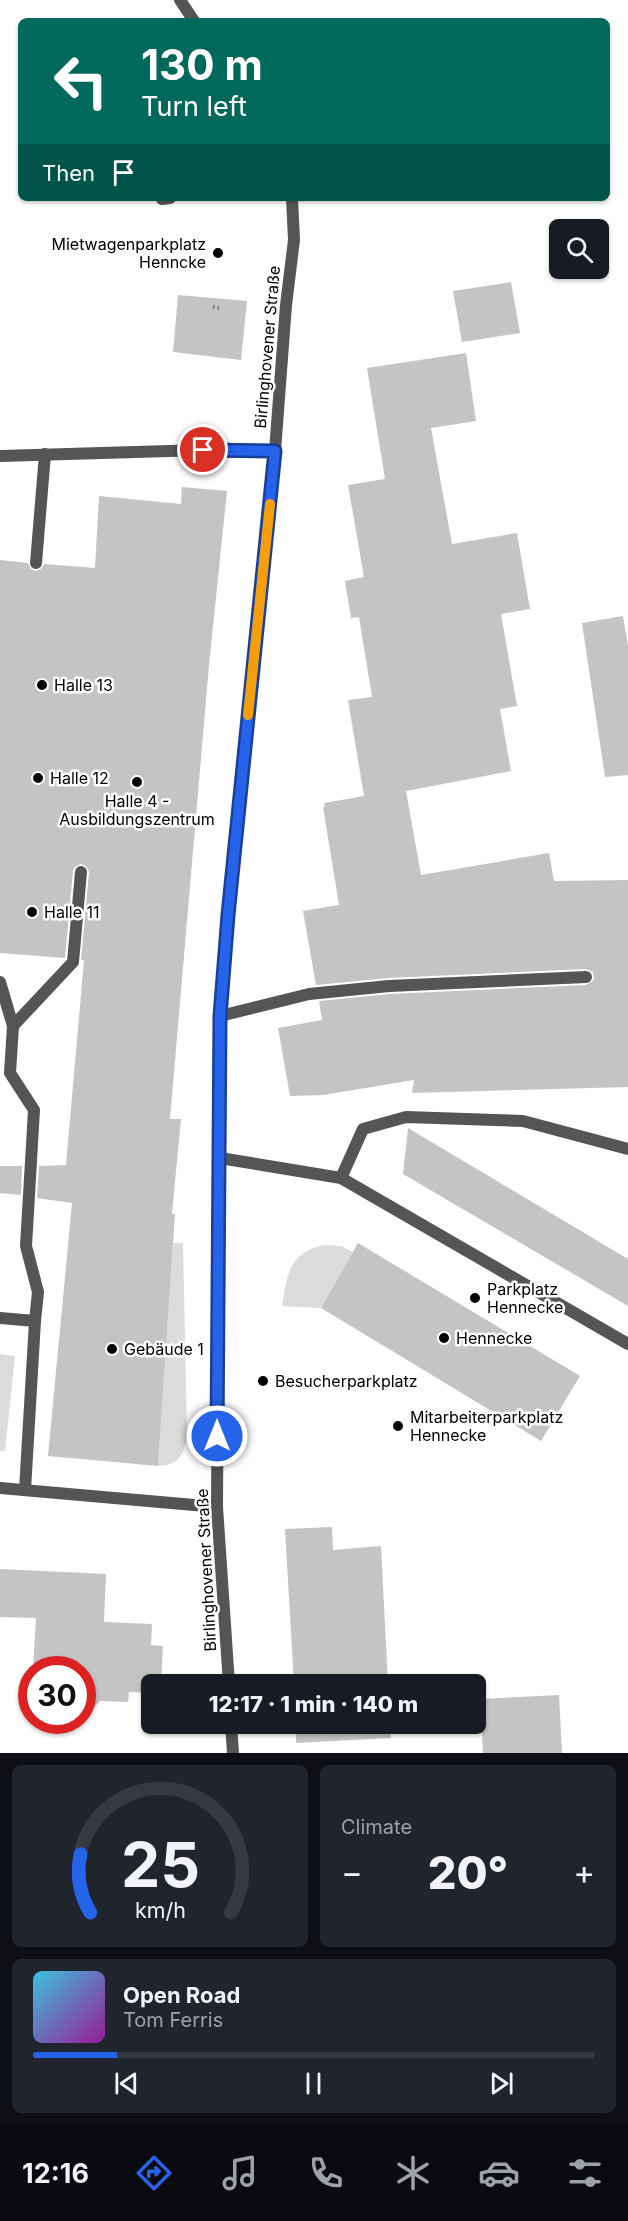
<!DOCTYPE html>
<html lang="en">
<head>
<meta charset="utf-8">
<style>
  :root { --surface:#171b24; --page:#20242c; --text:#f1f3f6; --muted:#9ea1a6; --line:#363941; --accent:#2563eb }
  body { margin:0; font-family:Inter,sans-serif; background:var(--page); color:var(--text); height:100vh; display:flex; flex-direction:column; font-size:22px; white-space:nowrap }
  * { box-sizing:border-box; margin:0 }
  p { font-size:20px; color:var(--muted) }
  .icon { flex:none; width:33px; height:33px; fill:none; stroke:currentColor; stroke-width:2; stroke-linecap:round; stroke-linejoin:round }
  .map { position:relative; height:1753px; overflow:hidden }
  .side { display:flex; flex-direction:column; gap:12px; padding:12px; background:#0d0f14; flex:1 }
  .side>* { flex:none }
  .guide { position:absolute; left:18px; top:18px; width:592px; height:183px; border-radius:9px; box-shadow:0 2px 4px #0004; background:#00695c; color:#fff; overflow:hidden }
  .tools { position:absolute; left:549px; top:219px; display:grid; gap:12px }
  .tools a { display:grid; place-items:center; width:60px; height:60px; border-radius:9px; background:var(--surface); box-shadow:0 2px 4px #0004; font-size:30px }
  .speed { position:absolute; left:18px; top:1656px; display:flex; gap:12px; font-size:30px; font-weight:700; text-align:center }
  .speed>* { display:grid; place-content:center; width:78px; height:78px; border-radius:50%; background:var(--surface); box-shadow:0 2px 4px #0004; line-height:1 }
  .speed .limit { border:9px solid #d22; background:#fff; color:#111 }
  .pin { position:absolute; display:grid; place-items:center; width:51px; height:51px; color:#fff; margin:-26px; border:3px solid #fff; border-radius:50%; box-shadow:0 2px 6px #0007 }
  .me { position:absolute; width:66px; margin:-33px; rotate:0deg; stroke-linejoin:round; filter:drop-shadow(0 0 4px #0008) }
  .turn { display:flex; align-items:center; gap:21px; height:126px; padding:0 24px; font-size:27px }
  .turn .icon { width:78px; height:78px; stroke-width:2.5 }
  .turn b { display:block; font-size:42px; line-height:51px }
  .then { display:flex; align-items:center; height:57px; padding:0 24px; background:#0003; gap:12px; font-size:22px }
  .big { font-size:45px; font-weight:800; line-height:1.1 }
  .side .widget { flex:1; display:flex; flex-direction:column; justify-content:center; gap:9px; min-width:0; padding:0 21px; border-radius:9px; background:var(--page) }
  .side .dial { align-items:center; gap:0 }
  .dial svg { height:156px; overflow:visible; fill:none; stroke:var(--line); stroke-width:7; stroke-linecap:round; text-anchor:middle }
  .dial text { fill:var(--text); stroke:none }
  .song { display:flex; align-items:center; gap:18px }
  .cover { width:72px; height:72px; border-radius:9px; background:linear-gradient(135deg,hsl(190 70% 55%),hsl(300 70% 35%)) }
  .played { height:6px; border-radius:3px; background:linear-gradient(90deg,var(--accent) 15%,var(--line) 15%) }
  .keys { display:flex; justify-content:space-around; direction:ltr }
  .heat { display:flex; justify-content:space-between; align-items:center; font-size:33px; direction:ltr }
  .side .tiles { flex:1; display:grid; gap:12px; grid-template-columns:1fr 1fr }
  .widget:last-child { grid-column:span 2 }
  .trip { position:absolute; left:141px; top:1674px; width:345px; height:60px; border-radius:9px; background:var(--surface); box-shadow:0 2px 4px #0004; font-weight:800; line-height:60px; text-align:center }
  .dock { display:flex; height:96px; justify-content:space-around; align-items:center; background:#090b0e; color:var(--muted) }
  .dock .icon { width:42px; height:42px }
  .dock .current { color:var(--accent) }
  .dock b { font-size:27px; color:var(--text) }
  .map>svg:first-child { display:block }
  .green { fill:#dcdcdc }
  .building { fill:#c4c4c4 }
  .lines { fill:none; stroke-linecap:round; stroke-linejoin:round }
  .path { stroke:#777; stroke-width:4; stroke-dasharray:1.5 3; stroke-linecap:butt }
  .lane { stroke:#555; stroke-width:12 }
  .street { stroke:#555; stroke-width:12 }
  .route-casing { stroke:#184099; stroke-width:15 }
  .route { stroke:#2563eb; stroke-width:10 }
  .slow { stroke:#f59e0b; stroke-width:10 }
  .poi-dot { fill:#000; stroke:#fff; stroke-width:2 }
  .labels { text-anchor:middle; dominant-baseline:central; stroke-width:5; stroke-linejoin:round; paint-order:stroke }
  .poi-label { font-size:16px; fill:#000; stroke:#fff; text-anchor:start }
  .street-label { font-size:16px; fill:#000; stroke:#fff }
</style>
</head>
<body>
<div class="map">
<svg width="628" height="1753" viewBox="0 0 628 1753">
  <rect width="100%" height="100%" fill="#fff"/>
  <g class="green">
    <path d="M 173,1243 L 183,1243 L 187,1436 C 185,1455 177,1466 158,1466 Z"/>
    <path d="M 324,1245 L 341,1246 L 353,1252 L 321,1308 L 282,1306 C 287,1274 289,1253 324,1245 Z"/>
    <path d="M 0,1354 L 15,1356 L 5,1451 L 0,1451 Z"/>
  </g>
  <g class="building">
    <path d="M 511,282 L 520,333 L 462,342 L 453,291 Z"/>
    <path d="M 178,295 L 247,301 L 241,360 L 173,352 Z"/>
    <path d="M 466,353 L 476,421 L 431,428 L 452,544 L 517,533 L 530,609 L 501,614 L 517,706 L 500,709 L 511,771 L 406,791 L 421,875 L 549,853 L 554,881 L 628,880 L 628,1087 L 412,1093 L 414,1080 L 323,1095 L 290,1096 L 278,1028 L 322,1020 L 319,1001 L 390,994 L 586,985 L 594,980 L 593,972 L 586,969 L 389,978 L 316,985 L 303,911 L 339,905 L 323,807 L 325,807 L 324,803 L 364,796 L 348,700 L 372,697 L 359,617 L 351,618 L 345,581 L 364,577 L 348,485 L 385,479 L 367,368 Z"/>
    <path d="M 182,487 L 227,491 L 209,665 L 170,1119 L 181,1119 L 172,1214 L 175,1214 L 158,1466 L 48,1456 L 72,1203 L 37,1198 L 39,1166 L 66,1165 L 84,960 L 81,960 L 89,872 L 86,866 L 81,864 L 75,867 L 73,871 L 65,958 L 0,953 L 0,560 L 28,563 L 31,569 L 36,571 L 42,568 L 44,564 L 95,568 L 99,496 L 181,504 Z"/>
    <path d="M 623,616 L 628,646 L 628,775 L 605,777 L 582,623 Z"/>
    <path d="M 408,1128 L 628,1259 L 628,1306 L 403,1174 Z"/>
    <path d="M 0,1166 L 22,1166 L 21,1195 L 0,1193 Z"/>
    <path d="M 358,1243 L 580,1376 L 541,1441 L 321,1308 Z"/>
    <path d="M 332,1527 L 333,1550 L 381,1546 L 388,1684 L 294,1684 L 285,1529 Z"/>
    <path d="M 0,1569 L 106,1574 L 104,1622 L 152,1624 L 151,1645 L 163,1646 L 161,1684 L 152,1684 L 152,1693 L 129,1692 L 128,1702 L 100,1701 L 91,1711 L 82,1710 L 82,1670 L 33,1670 L 36,1618 L 0,1617 Z"/>
    <path d="M 559,1695 L 562,1753 L 483,1753 L 480,1699 Z"/>
    <path d="M 296,1724 L 390,1724 L 391,1738 L 296,1743 Z"/>
  </g>
  <g class="lines">
    <path class="path" d="M 213,307 L 220,308"/>
    <g class="lane">
      <path d="M 162,199 L 170,198"/>
      <path d="M 0,456 L 203,450 L 275,451"/>
      <path d="M 36,563 L 45,454"/>
      <path d="M 0,982 L 13,1026 L 10,1073 L 34,1110 L 26,1246 L 38,1292 L 35,1321 L 0,1318"/>
      <path d="M 220,1016 L 309,994 L 389,986 L 586,977"/>
      <path d="M 13,1026 L 73,962 L 81,872"/>
      <path d="M 341,1178 L 363,1129 L 406,1117 L 523,1121 L 628,1149"/>
      <path d="M 25,1490 L 35,1321"/>
    </g>
    <g class="street">
      <path d="M 180,0 L 194,21"/>
      <path d="M 220,1158 L 341,1178 L 628,1344"/>
      <path d="M 0,1488 L 217,1507"/>
      <path d="M 229,1684 L 217,1507 L 220,1016 L 228,915 L 275,451 L 286,305 L 294,240 L 292,198"/>
      <path d="M 231,1724 L 233,1753"/>
    </g>
  </g>
  <g class="lines">
    <defs>
      <path id="route" d="M 203,450 L 275,451 L 228,915 L 220,1016 L 217,1436"/>
    </defs>
    <use href="#route" class="route-casing"/>
    <use href="#route" class="route"/>
    <path class="slow" d="M 248,715 L 270,504"/>
  </g>
  <g class="poi-dot">
    <circle cx="218" cy="253" r="6"/>
    <circle cx="42" cy="685" r="6"/>
    <circle cx="38" cy="778" r="6"/>
    <circle cx="137" cy="782" r="6"/>
    <circle cx="32" cy="912" r="6"/>
    <circle cx="475" cy="1298" r="6"/>
    <circle cx="444" cy="1338" r="6"/>
    <circle cx="112" cy="1349" r="6"/>
    <circle cx="263" cy="1381" r="6"/>
    <circle cx="398" cy="1426" r="6"/>
  </g>
  <g class="labels">
    <g class="poi-label">
      <text x="206" y="244" text-anchor="end">Mietwagenparkplatz<tspan x="206" dy="18">Henncke</tspan></text>
      <text x="54" y="685">Halle 13</text>
      <text x="50" y="778">Halle 12</text>
      <text x="137" y="801" text-anchor="middle">Halle 4 -<tspan x="137" dy="18">Ausbildungszentrum</tspan></text>
      <text x="44" y="912">Halle 11</text>
      <text x="487" y="1289">Parkplatz<tspan x="487" dy="18">Hennecke</tspan></text>
      <text x="456" y="1338">Hennecke</text>
      <text x="124" y="1349">Gebäude 1</text>
      <text x="275" y="1381">Besucherparkplatz</text>
      <text x="410" y="1417">Mitarbeiterparkplatz<tspan x="410" dy="18">Hennecke</tspan></text>
    </g>
    <g class="street-label">
      <text transform="translate(267 347) rotate(-85)">Birlinghovener Straße</text>
      <text transform="translate(206 1570) rotate(-93)">Birlinghovener Straße</text>
    </g>
  </g>
</svg>
<div class="tools">
<a><svg class="icon" aria-label="search" viewBox="0 0 24 24"><circle cx="10" cy="10" r="6"/><path d="M15 15l6 6"/></svg></a>
</div>
<div class="speed"><div class="limit">30</div></div>
<div class="pin" style="left:203px;top:450px;background:#d93025"><svg class="icon" aria-label="arrive" viewBox="0 0 24 24"><path d="M6 21V4h12l-3 4 3 4H6"/></svg></div>
<svg class="me" style="left:217px;top:1436px" viewBox="-20 -20 40 40"><circle r="17" fill="#2563eb" stroke="#fff" stroke-width="3"/><path d="M0-11L8 9 0 5-8 9z" fill="#fff"/></svg>
<div class="trip">12:17 · 1 min · 140 m</div>
<div class="guide">
<div class="turn"><svg class="icon" aria-label="left" viewBox="0 0 24 24"><path d="M17 20v-9H6M10 6l-5 5 5 5"/></svg><div><b>130 m</b>Turn left</div></div>
<div class="then">Then<svg class="icon" aria-label="arrive" viewBox="0 0 24 24"><path d="M6 21V4h12l-3 4 3 4H6"/></svg></div>
</div>
</div>
<section class="side">
<div class="tiles">
<div class="widget dial"><svg viewBox="0 0 100 80">
<path d="M14 69A42 42 0 1 1 86 69"/>
<path d="M14 69A42 42 0 0 1 9 39" stroke="#2563eb"/>
<text x="50" y="56" font-size="32" font-weight="700">25</text>
<text x="50" y="72" font-size="11">km/h</text>
</svg></div>
<div class="widget"><p>Climate</p>
<div class="heat"><a>−</a><b class="big">20°</b><a>+</a></div>
</div>
<div class="widget">
<div class="song"><i class="cover"></i><div><b>Open Road</b><p>Tom Ferris</p></div></div>
<div class="played"></div>
<div class="keys"><svg class="icon" aria-label="previous" viewBox="0 0 24 24"><path d="M18 5L8 12l10 7zM5 5v14"/></svg><svg class="icon" aria-label="pause" viewBox="0 0 24 24"><path d="M8 5v14M16 5v14"/></svg><svg class="icon" aria-label="next" viewBox="0 0 24 24"><path d="M6 5l10 7-10 7zM19 5v14"/></svg></div>
</div>
</div>
</section>
<nav class="dock">
<b>12:16</b>
<svg class="icon current" aria-label="directions" viewBox="0 0 24 24"><path d="M12 3l9 9-9 9-9-9zM9 14v-3h6M13 9l2 2-2 2"/></svg>
<svg class="icon" aria-label="music" viewBox="0 0 24 24"><path d="M9 18V5l10-2v13"/><circle cx="6" cy="18" r="3"/><circle cx="16" cy="16" r="3"/></svg>
<svg class="icon" aria-label="phone" viewBox="0 0 24 24"><path d="M5 4h4l2 5-3 2q2 4 5 5l2-3 5 2v4C11 20 4 13 5 4z"/></svg>
<svg class="icon" aria-label="climate" viewBox="0 0 24 24"><path d="M12 3v18M4 7l16 10M4 17L20 7"/></svg>
<svg class="icon" aria-label="car" viewBox="0 0 24 24"><path d="M5 17H2v-5l4-1 3-4h7l3 4 3 1v5h-3M9 17h6M6 11h13"/><circle cx="7" cy="17" r="2"/><circle cx="17" cy="17" r="2"/></svg>
<svg class="icon" aria-label="filters" viewBox="0 0 24 24"><path d="M4 7h16M4 17h16"/><circle cx="9" cy="7" r="2"/><circle cx="15" cy="17" r="2"/></svg>
</nav>
</body>
</html>
